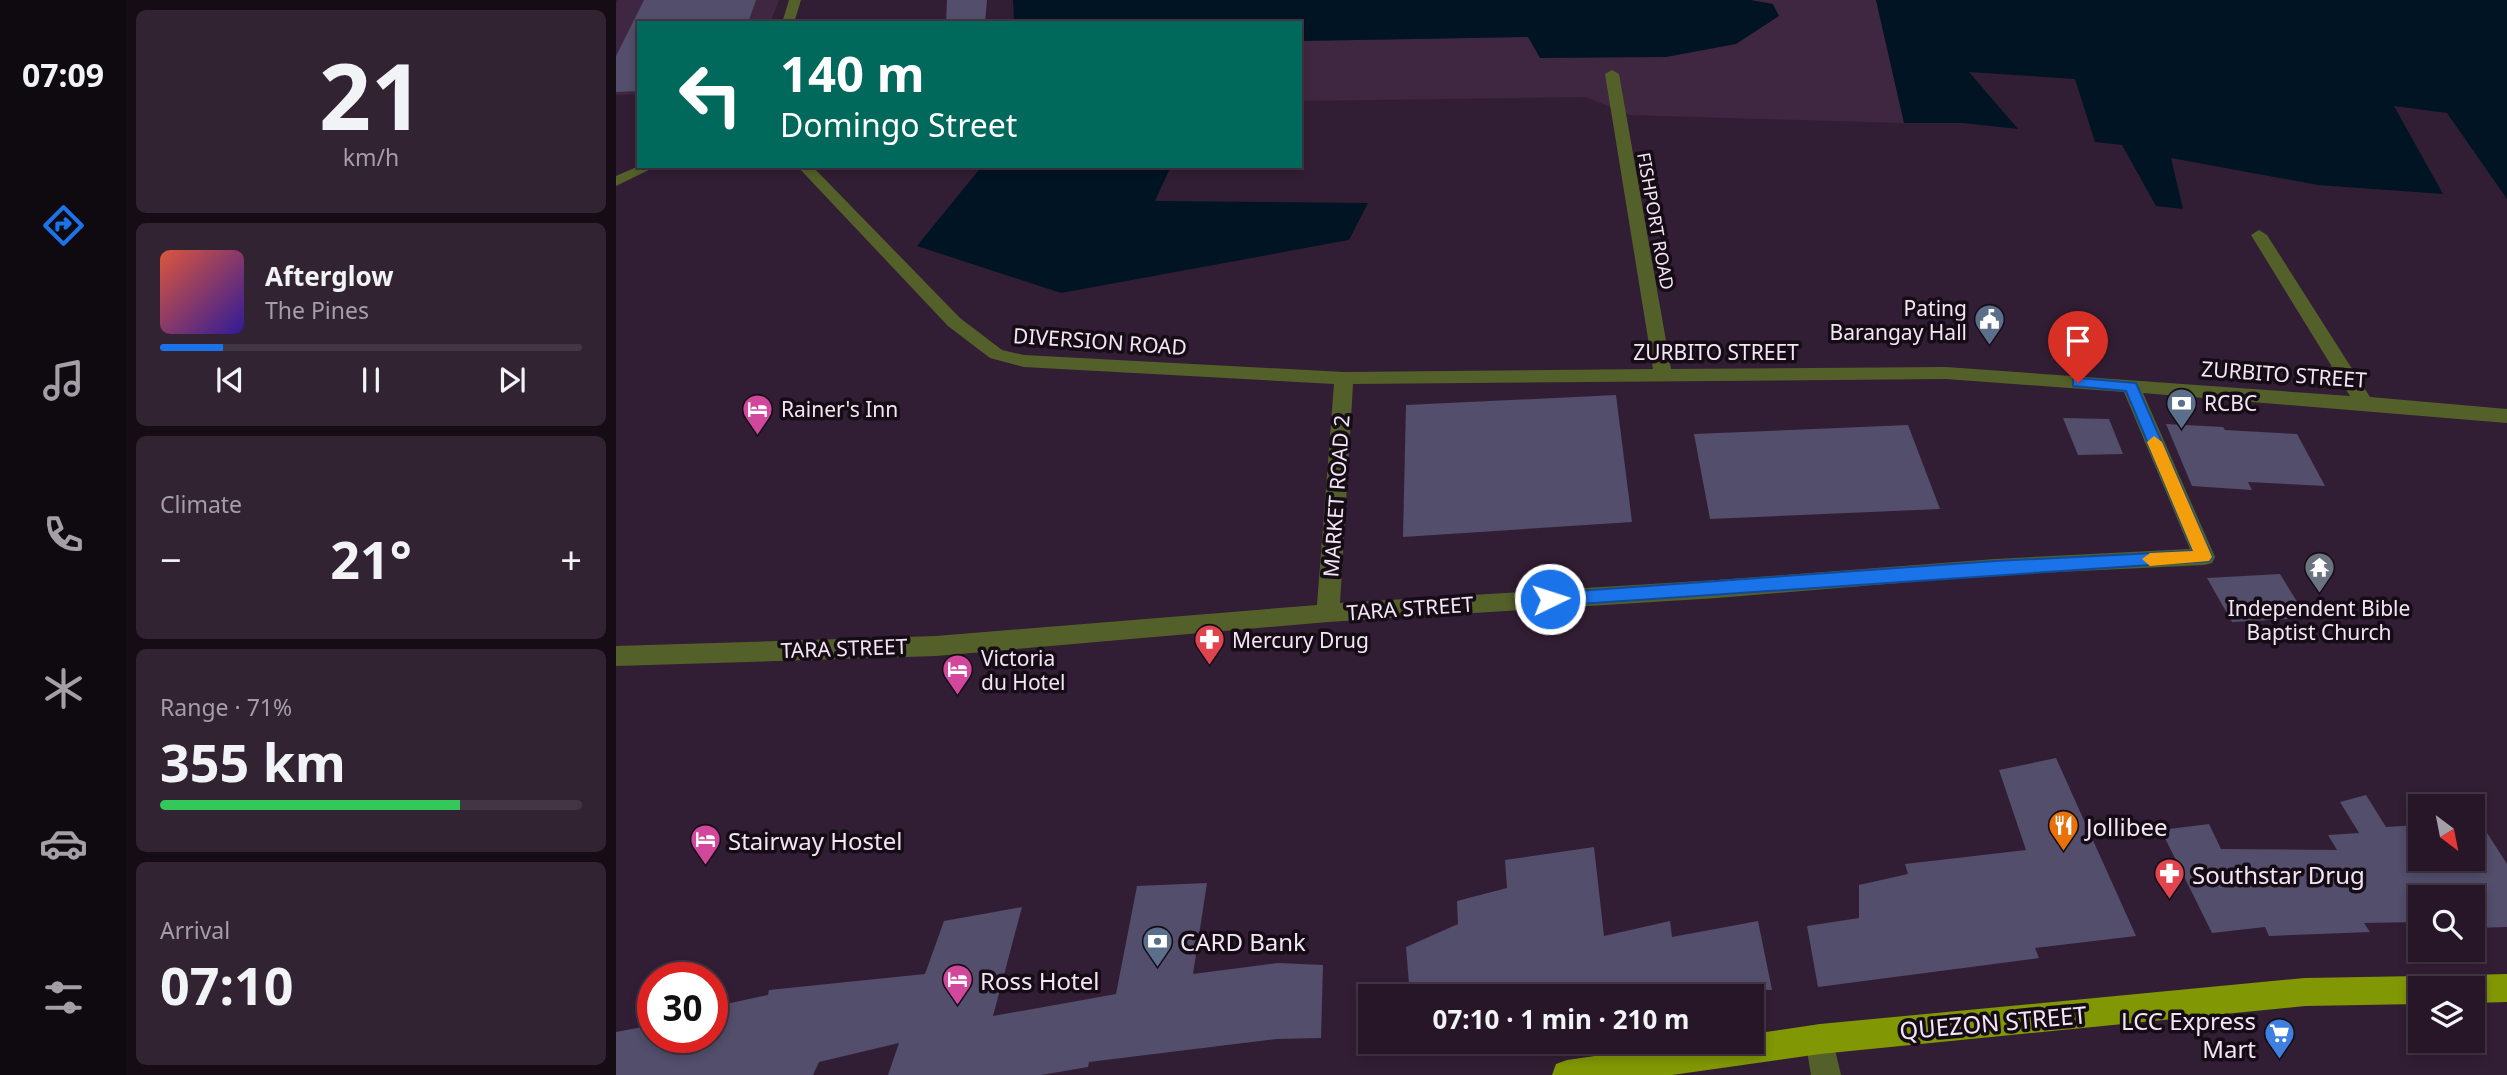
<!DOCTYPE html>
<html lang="en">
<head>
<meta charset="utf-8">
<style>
  :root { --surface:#261627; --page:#322333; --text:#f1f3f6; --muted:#a49fa7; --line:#423544; --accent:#1a73e8 }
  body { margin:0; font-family:"Noto Sans",sans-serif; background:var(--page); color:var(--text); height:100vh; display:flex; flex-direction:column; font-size:26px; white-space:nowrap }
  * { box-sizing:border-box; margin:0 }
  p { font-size:23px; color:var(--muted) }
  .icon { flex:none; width:38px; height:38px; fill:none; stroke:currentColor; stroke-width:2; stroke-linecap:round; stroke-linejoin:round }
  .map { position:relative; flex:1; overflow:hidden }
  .sheet { display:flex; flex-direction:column; gap:10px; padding:10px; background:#150c15; width:490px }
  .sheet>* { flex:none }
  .top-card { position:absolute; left:21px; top:21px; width:665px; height:147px; border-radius:0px; box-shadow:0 4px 10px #0003,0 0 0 2px var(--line); background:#00695c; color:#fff; overflow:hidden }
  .needle { width:46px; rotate:148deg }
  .buttons { position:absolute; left:1792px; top:794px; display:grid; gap:14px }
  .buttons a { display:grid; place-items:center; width:77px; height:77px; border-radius:0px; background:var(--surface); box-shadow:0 4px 10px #0003,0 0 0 2px var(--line); font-size:35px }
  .speed { position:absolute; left:21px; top:962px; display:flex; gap:14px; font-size:35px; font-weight:700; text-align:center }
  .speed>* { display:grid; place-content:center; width:91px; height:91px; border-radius:50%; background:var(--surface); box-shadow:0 4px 10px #0003,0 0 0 2px var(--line); line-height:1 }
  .speed .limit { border:10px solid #d22; background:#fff; color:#111 }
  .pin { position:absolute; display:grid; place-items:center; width:60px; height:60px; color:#fff; margin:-72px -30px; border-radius:50% 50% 50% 0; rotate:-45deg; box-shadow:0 0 7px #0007 }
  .pin .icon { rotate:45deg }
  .me { position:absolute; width:77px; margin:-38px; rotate:86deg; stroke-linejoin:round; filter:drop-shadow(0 0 5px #0008) }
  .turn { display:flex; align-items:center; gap:24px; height:147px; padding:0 28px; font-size:32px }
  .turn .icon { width:91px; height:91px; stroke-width:2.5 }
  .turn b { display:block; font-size:49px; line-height:60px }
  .big { font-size:52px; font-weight:700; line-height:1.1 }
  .sheet .card { flex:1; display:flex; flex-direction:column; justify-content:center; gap:10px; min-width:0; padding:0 24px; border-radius:10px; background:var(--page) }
  .sheet .dial { align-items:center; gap:0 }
  .dial b { font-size:91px; line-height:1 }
  .song { display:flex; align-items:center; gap:21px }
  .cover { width:84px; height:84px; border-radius:10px; background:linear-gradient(135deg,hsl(10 70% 55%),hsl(250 70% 35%)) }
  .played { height:7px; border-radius:4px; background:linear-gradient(90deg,var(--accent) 15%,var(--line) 15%) }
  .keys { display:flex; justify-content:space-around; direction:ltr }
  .heat { display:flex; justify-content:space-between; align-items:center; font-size:38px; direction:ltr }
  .charge { height:10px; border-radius:5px; background:linear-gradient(90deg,#34c759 71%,var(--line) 0) }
  .trip { position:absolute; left:742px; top:984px; width:406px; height:70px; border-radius:0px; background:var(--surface); box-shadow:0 4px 10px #0003,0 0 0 2px var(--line); font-weight:700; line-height:70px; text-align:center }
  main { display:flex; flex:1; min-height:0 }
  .dock { display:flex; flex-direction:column; width:126px; justify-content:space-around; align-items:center; background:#0f0910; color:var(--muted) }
  .dock .icon { width:49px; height:49px }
  .dock .on { color:var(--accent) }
  .dock b { font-size:32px; color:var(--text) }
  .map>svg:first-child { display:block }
  .built { fill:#402741 }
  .water { fill:#001423 }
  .building { fill:#524e6b }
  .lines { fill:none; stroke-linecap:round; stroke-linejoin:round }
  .minor { fill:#546029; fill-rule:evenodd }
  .major { fill:#819704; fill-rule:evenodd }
  .route { fill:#1a73e8; stroke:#114b97; stroke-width:2 }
  .slow { fill:#f59e0b }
  .labels { text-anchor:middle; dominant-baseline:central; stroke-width:7; stroke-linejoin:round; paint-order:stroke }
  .far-street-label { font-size:18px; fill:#f3e6f4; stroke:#150c16 }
  .poi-label { font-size:21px; fill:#f3e6f4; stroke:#150c16; text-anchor:start }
  .street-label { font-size:21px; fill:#f3e6f4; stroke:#150c16 }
  .near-poi-label { font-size:24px; fill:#f3e6f4; stroke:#150c16; text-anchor:start }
  .near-street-label { font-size:24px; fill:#f3e6f4; stroke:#150c16 }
</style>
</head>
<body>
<main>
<nav class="dock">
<b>07:09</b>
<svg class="icon on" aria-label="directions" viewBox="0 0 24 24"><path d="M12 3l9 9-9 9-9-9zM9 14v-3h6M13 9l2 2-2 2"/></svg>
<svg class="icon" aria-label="music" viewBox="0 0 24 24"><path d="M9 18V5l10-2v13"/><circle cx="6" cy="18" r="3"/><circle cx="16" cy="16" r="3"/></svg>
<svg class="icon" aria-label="phone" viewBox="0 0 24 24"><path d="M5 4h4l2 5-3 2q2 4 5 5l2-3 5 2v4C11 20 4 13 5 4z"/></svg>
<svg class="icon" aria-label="climate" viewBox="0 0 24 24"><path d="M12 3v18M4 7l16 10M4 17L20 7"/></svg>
<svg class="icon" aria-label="car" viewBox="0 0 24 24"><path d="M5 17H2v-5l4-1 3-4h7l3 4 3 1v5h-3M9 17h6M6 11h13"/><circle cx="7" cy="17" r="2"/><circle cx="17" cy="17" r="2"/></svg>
<svg class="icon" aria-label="filters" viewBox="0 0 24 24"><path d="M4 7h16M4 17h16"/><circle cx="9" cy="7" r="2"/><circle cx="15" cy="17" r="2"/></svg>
</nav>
<section class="sheet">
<div class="card dial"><b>21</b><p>km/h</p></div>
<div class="card">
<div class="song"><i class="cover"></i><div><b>Afterglow</b><p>The Pines</p></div></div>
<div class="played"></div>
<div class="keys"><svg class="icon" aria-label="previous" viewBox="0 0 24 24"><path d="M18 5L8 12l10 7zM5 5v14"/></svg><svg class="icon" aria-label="pause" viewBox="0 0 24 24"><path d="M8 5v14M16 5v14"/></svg><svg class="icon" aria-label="next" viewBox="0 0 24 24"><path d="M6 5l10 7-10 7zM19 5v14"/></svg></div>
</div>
<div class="card"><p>Climate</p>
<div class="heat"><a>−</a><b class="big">21°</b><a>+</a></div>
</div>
<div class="card"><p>Range · 71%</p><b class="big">355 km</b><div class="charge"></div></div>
<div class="card"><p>Arrival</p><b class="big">07:10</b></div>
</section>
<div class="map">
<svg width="1891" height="1075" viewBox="0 0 1891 1075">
  <rect width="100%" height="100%" fill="#321e34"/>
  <g class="built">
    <path d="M 3,0 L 163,0 L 154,23 L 23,23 L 23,94 L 0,95 L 0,3 Z"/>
    <path d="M 1134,0 L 1260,0 L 1288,123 L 1014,115 L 970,97 L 684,101 L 684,41 L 912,37 L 1156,4 Z"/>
  </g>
  <g class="water">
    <path d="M 397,0 L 1134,0 L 1157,4 L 1163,16 L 1120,44 L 1050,57 L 924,58 L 912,37 L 684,41 L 684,23 L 398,23 Z"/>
    <path d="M 1260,0 L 1891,0 L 1891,199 L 1831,113 L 1778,106 L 1827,194 L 1702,185 L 1555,158 L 1567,209 L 1540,206 L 1506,145 L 1479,142 L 1459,79 L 1353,72 L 1402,129 L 1347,123 L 1288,123 Z"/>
    <path d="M 366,166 L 555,166 L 539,201 L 752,203 L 733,240 L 445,293 L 301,246 Z"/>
  </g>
  <g class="building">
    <path d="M 28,0 L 140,0 L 132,23 L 23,23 L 23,91 L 0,92 L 0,56 Z"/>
    <path d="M 331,0 L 371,0 L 369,23 L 330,23 Z"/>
    <path d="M 1000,395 L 1016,522 L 787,537 L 790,405 Z"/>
    <path d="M 1447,418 L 1493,419 L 1507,454 L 1462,455 Z"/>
    <path d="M 1550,424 L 1607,427 L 1609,430 L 1681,434 L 1709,486 L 1632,482 L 1636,490 L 1576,486 Z"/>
    <path d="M 1292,425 L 1324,509 L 1094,519 L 1078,434 Z"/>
    <path d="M 1664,574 L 1691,618 L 1616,622 L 1591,578 Z"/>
    <path d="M 1440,758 L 1520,936 L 1419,948 L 1423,958 L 1202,987 L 1191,926 L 1243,918 L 1243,885 L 1292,874 L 1289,864 L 1410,850 L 1383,770 Z"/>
    <path d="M 1750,795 L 1770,827 L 1804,825 L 1804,859 L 1857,859 L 1857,811 L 1891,864 L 1891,927 L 1857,928 L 1857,898 L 1804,898 L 1804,922 L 1748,923 L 1754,932 L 1653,936 L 1649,927 L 1596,933 L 1545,830 L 1593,824 L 1605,849 L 1721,850 L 1712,835 L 1743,833 L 1724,802 Z"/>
    <path d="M 978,847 L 988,936 L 1054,921 L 1056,937 L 1142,921 L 1156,990 L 1063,988 L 1064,993 L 1034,996 L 794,996 L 790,947 L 842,924 L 841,901 L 891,888 L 889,860 Z"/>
    <path d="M 591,883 L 577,974 L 662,963 L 707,965 L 705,1038 L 661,1039 L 473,1062 L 472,1067 L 425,1075 L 272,1075 L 283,1043 L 203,1062 L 197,1075 L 0,1075 L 0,1032 L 37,1025 L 37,1038 L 96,1038 L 96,1007 L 152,995 L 153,990 L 309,974 L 328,921 L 406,907 L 377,1016 L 500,994 L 521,886 Z"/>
  </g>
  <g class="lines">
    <g class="minor">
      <path d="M 173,0 L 185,0 L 178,23 L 166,23 Z"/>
      <path d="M 996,70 L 1003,74 L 1055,369 L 1330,367 L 1734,396 L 1635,235 L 1643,230 L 1651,235 L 1754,397 L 1891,409 L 1891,423 L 1527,393 L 1599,557 L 1596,563 L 1588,565 L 1379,575 L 1101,598 L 712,622 L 320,656 L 0,666 L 0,646 L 320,636 L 701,605 L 718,384 L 408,367 L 374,358 L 332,326 L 181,166 L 196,166 L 344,318 L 386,350 L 408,355 L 728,372 L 1037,369 L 989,74 ZM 1330,379 L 1508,392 L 1574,549 L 1379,559 L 1101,580 L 724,603 L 737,384 Z"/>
      <path d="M 23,166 L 41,166 L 0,186 L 0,176 Z"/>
      <path d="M 1204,1024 L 1214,1029 L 1225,1075 L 1195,1075 L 1189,1039 L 1194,1029 Z"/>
    </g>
    <g class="major">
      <path d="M 1891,974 L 1891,1002 L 1857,1003 L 1857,989 L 1837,989 L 1841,979 L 1851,975 Z"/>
      <path d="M 1804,976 L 1814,980 L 1818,989 L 1804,989 L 1804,1004 L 1689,1006 L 1204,1054 L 1056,1075 L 936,1075 L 940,1064 L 951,1060 L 1083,1041 L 1136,1041 L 1136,1034 L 1204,1024 L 1689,978 Z"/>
    </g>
  </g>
  <path class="route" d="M 1462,378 L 1520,383 L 1596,557 L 1593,561 L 934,606 L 928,604 L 926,599 L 928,595 L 934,593 L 1379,561 L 1577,551 L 1510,391 L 1457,386 L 1457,379 Z"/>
  <path class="slow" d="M 1538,436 L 1546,442 L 1596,557 L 1593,561 L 1534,566 L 1526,559 L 1534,553 L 1577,551 L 1531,442 Z"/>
  <defs>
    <symbol id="civic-pin" viewBox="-11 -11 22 30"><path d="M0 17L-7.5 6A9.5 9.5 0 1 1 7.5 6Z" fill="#5c6f8a" stroke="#150c16"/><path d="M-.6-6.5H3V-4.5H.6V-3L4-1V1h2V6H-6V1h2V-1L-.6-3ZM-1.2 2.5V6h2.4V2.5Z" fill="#fff"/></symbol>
    <symbol id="bank-pin" viewBox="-11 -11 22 30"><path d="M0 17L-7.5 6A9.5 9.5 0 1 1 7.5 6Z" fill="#5c6f8a" stroke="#150c16"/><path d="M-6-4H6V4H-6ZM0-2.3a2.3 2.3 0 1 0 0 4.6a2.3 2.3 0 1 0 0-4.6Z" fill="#fff"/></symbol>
    <symbol id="hotel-pin" viewBox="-11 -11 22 30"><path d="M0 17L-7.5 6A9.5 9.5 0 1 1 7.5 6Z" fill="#d1479c" stroke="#150c16"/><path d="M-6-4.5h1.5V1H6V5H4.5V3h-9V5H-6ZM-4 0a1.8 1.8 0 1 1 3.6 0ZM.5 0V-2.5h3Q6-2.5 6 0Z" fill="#fff"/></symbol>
    <symbol id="temple-pin" viewBox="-11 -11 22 30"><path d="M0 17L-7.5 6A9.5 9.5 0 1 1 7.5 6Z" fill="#6b7280" stroke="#150c16"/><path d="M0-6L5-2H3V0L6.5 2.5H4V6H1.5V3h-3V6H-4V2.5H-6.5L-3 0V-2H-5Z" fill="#fff"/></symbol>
    <symbol id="pharmacy-pin" viewBox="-11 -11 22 30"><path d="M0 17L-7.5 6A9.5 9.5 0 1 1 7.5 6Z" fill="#e0444e" stroke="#150c16"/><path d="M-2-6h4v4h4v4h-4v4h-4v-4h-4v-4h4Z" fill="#fff"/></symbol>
    <symbol id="restaurant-pin" viewBox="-11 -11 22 30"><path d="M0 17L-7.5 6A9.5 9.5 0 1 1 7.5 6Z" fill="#e8710a" stroke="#150c16"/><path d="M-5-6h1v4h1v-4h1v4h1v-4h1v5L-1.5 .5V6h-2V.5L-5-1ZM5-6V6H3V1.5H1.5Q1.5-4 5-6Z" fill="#fff"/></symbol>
    <symbol id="supermarket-pin" viewBox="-11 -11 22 30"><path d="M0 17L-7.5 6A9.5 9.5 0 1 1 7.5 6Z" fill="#3f7fe0" stroke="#150c16"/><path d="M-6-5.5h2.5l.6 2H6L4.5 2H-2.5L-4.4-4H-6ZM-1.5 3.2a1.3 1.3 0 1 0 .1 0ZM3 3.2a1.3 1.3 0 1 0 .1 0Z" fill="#fff"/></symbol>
  </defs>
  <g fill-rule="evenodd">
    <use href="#civic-pin" x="1356" y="302" width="35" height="47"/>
    <use href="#bank-pin" x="1548" y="386" width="35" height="47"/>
    <use href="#hotel-pin" x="124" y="392" width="35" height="47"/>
    <use href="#temple-pin" x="1686" y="550" width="35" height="47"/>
    <use href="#pharmacy-pin" x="576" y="622" width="35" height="47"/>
    <use href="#hotel-pin" x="324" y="652" width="35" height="47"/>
    <use href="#restaurant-pin" x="1430" y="808" width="35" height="47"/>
    <use href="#hotel-pin" x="72" y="822" width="35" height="47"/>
    <use href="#pharmacy-pin" x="1536" y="856" width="35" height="47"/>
    <use href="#bank-pin" x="524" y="924" width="35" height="47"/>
    <use href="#hotel-pin" x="324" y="962" width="35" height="47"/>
    <use href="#supermarket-pin" x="1646" y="1016" width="35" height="47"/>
  </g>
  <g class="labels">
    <g class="far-street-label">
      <text transform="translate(1040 221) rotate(80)">FISHPORT ROAD</text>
    </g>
    <g class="poi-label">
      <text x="1351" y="308" text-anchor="end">Pating<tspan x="1351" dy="24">Barangay Hall</tspan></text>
      <text x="1588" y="403">RCBC</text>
      <text x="165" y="409">Rainer's Inn</text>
      <text x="1703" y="608" text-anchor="middle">Independent Bible<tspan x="1703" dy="24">Baptist Church</tspan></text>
      <text x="616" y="640">Mercury Drug</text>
      <text x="365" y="658">Victoria<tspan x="365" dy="24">du Hotel</tspan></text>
    </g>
    <g class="street-label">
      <text transform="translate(484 341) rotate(4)">DIVERSION ROAD</text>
      <text x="1100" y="352">ZURBITO STREET</text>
      <text transform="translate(1668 374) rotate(4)">ZURBITO STREET</text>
      <text transform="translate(720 496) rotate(-86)">MARKET ROAD 2</text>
      <text transform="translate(794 608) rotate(-4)">TARA STREET</text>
      <text transform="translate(228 648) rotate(-2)">TARA STREET</text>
    </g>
    <g class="near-poi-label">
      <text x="1470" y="826">Jollibee</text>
      <text x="112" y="840">Stairway Hostel</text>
      <text x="1576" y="874">Southstar Drug</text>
      <text x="564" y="941">CARD Bank</text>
      <text x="364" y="980">Ross Hotel</text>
      <text x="1640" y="1020" text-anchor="end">LCC Express<tspan x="1640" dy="28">Mart</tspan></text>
    </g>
    <g class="near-street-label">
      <text transform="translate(1377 1022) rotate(-5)">QUEZON STREET</text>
    </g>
  </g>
</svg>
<div class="buttons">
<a><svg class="needle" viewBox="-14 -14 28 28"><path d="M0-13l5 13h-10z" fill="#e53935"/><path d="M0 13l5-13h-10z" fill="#a49fa7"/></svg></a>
<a><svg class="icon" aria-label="search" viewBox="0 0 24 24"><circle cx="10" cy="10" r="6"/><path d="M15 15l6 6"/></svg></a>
<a><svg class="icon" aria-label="layers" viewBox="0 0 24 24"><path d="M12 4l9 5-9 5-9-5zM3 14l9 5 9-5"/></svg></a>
</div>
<div class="speed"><div class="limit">30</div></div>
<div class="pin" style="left:1462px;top:383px;background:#d93025"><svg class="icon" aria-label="arrive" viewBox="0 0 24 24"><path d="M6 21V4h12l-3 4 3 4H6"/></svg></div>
<svg class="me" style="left:934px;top:599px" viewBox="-20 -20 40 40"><circle r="17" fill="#1a73e8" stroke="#fff" stroke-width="3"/><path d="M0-11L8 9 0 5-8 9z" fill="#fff"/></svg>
<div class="trip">07:10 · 1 min · 210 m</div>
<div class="top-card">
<div class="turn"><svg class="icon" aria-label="left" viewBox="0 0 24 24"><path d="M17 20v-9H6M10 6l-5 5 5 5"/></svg><div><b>140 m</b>Domingo Street</div></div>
</div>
</div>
</main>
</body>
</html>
